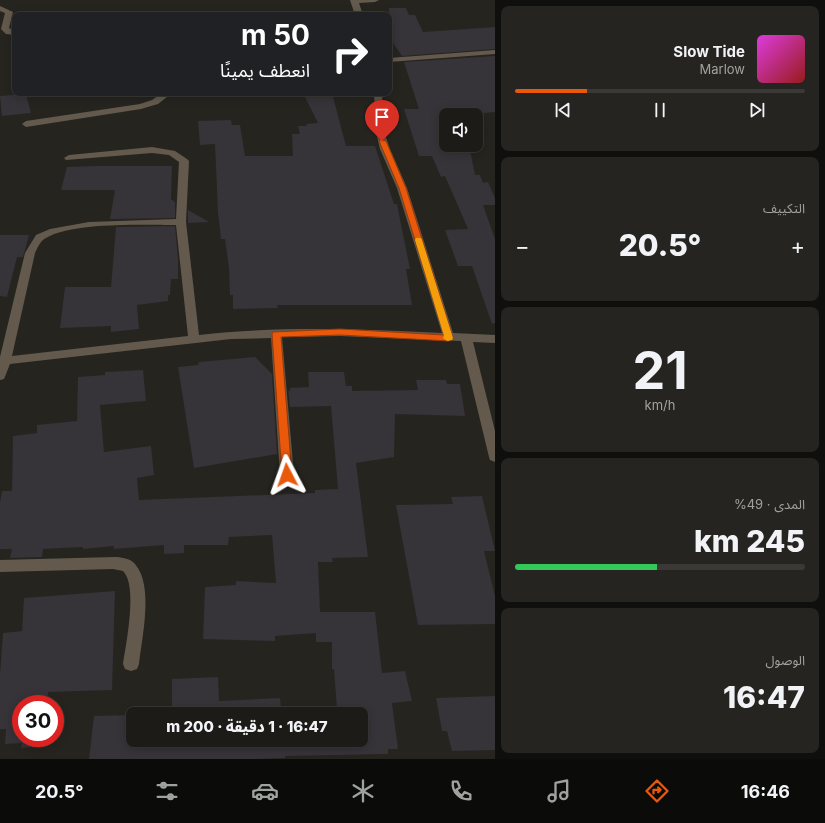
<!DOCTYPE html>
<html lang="ar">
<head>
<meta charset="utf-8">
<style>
  :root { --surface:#1c1b17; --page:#252420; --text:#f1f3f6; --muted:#a0a1a1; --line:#3a3936; --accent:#ea580c }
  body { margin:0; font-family:Inter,"Noto Sans Arabic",sans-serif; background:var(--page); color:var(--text); direction:rtl; height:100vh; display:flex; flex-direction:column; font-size:15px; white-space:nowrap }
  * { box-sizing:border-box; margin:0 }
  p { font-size:13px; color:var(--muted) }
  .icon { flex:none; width:22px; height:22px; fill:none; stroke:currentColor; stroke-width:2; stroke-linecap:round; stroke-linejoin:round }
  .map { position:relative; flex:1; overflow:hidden; direction:ltr }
  .side { display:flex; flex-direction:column; gap:6px; padding:6px; background:#0f0f0d; width:330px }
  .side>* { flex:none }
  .top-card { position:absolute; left:12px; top:12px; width:380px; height:84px; border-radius:8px; box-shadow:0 2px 10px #0003,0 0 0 1px var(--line); direction:rtl; background:#202124; color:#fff; overflow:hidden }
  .fabs { position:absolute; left:439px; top:108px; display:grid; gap:8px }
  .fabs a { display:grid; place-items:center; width:44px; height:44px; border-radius:8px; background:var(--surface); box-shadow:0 2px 10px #0003,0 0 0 1px var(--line); font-size:20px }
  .speed { position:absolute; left:12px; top:695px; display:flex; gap:8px; font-size:20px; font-weight:700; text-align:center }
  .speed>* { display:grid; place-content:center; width:52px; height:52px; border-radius:50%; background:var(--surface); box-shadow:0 2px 10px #0003,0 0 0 1px var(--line); line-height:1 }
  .speed .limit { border:6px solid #d22; background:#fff; color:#111 }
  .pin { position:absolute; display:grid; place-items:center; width:34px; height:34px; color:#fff; margin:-41px -17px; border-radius:50% 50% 50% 0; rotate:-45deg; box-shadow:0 0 4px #0007 }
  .pin .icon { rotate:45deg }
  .me { position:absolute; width:44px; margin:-22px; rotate:356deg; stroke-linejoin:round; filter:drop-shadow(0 0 3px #0008) }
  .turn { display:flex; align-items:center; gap:14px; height:84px; padding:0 16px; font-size:18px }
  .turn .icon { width:52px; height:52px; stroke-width:2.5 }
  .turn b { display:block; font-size:28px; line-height:34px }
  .big { font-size:30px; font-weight:800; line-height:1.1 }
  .side .card { flex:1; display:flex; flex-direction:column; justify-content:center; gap:6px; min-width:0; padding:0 14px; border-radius:8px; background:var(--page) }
  .side .dial { align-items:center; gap:0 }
  .dial b { font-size:52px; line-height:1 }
  .song { display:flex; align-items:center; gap:12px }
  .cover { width:48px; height:48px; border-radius:6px; background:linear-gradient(135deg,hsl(300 70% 55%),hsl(0 70% 35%)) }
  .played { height:4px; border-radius:2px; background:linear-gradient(90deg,var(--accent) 25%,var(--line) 25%) }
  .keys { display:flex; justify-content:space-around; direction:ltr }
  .heat { display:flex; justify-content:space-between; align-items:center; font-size:22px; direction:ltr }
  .charge { height:6px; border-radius:3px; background:linear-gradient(90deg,#34c759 49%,var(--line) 0) }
  .trip { position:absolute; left:126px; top:707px; width:242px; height:40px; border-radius:8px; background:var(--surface); box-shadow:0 2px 10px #0003,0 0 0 1px var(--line); font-weight:800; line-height:40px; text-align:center; direction:rtl }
  .menu { display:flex; height:64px; justify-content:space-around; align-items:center; background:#0b0b09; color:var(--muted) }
  .menu .icon { width:28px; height:28px }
  .menu .selected { color:var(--accent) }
  .menu b { font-size:18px; color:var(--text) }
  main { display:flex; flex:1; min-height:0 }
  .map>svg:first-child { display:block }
  .building { fill:#363339 }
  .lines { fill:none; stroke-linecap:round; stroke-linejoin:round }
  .minor { fill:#635a4d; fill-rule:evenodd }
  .route { fill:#ea580c; stroke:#983908 }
  .slow { fill:#f59e0b }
</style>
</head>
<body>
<main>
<section class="side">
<div class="card">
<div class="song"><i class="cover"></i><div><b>Slow Tide</b><p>Marlow</p></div></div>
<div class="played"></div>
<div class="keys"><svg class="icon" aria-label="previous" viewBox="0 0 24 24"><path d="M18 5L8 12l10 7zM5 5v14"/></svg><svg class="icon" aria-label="pause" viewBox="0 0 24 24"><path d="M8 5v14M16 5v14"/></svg><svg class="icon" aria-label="next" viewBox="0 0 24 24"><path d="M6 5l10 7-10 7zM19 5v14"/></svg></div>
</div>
<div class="card"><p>التكييف</p>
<div class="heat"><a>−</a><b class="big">20.5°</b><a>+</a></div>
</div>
<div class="card dial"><b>21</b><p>km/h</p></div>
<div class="card"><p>المدى · 49%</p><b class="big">245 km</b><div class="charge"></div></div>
<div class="card"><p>الوصول</p><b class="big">16:47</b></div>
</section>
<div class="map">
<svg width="495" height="759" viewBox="0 0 495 759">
  <rect width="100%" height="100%" fill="#26241f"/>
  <g class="building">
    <path d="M 389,8 L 406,8 L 409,15 L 415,15 L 423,32 L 495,27 L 495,49 L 402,56 L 389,37 Z"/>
    <path d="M 495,56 L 495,112 L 464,115 L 446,115 L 446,145 L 469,145 L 475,175 L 480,175 L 483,183 L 488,182 L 495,198 L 495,205 L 483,205 L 495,239 L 495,323 L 492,324 L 472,266 L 458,266 L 445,230 L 468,229 L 445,176 L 441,177 L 432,156 L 419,156 L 404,109 L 419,109 L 404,62 Z"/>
    <path d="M 303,93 L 332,93 L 346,146 L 375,146 L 394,204 L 397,204 L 410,269 L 406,269 L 412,305 L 277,305 L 278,308 L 233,309 L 233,295 L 230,295 L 229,268 L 225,239 L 221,239 L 218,213 L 215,144 L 200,145 L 198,121 L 231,120 L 232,125 L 240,125 L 245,156 L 293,156 L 292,134 L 300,134 L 298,126 L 307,126 L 306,124 L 318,123 Z"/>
    <path d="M 26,94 L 31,113 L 2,116 L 0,96 Z"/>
    <path d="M 98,166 L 172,166 L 171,199 L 175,202 L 175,218 L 110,219 L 115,190 L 61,190 L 67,167 Z"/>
    <path d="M 188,210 L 209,222 L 188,223 Z"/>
    <path d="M 175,226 L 178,258 L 178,279 L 171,279 L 170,295 L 168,295 L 168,301 L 137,305 L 139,329 L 111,332 L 111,326 L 60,328 L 65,287 L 111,287 L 116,227 Z"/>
    <path d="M 0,235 L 29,235 L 23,257 L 17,257 L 7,297 L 0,296 Z"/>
    <path d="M 255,357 L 272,374 L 277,454 L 194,468 L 178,367 L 198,365 L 199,362 Z"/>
    <path d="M 143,370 L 146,401 L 100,405 L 104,452 L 151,446 L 154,475 L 137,478 L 139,500 L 315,493 L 315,490 L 338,489 L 331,406 L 290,407 L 288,390 L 290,392 L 290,388 L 309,387 L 308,372 L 344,372 L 346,386 L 352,386 L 352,391 L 418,390 L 416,380 L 446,380 L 447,384 L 460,384 L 465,416 L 395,414 L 394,457 L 356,463 L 368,557 L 332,558 L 333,562 L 318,562 L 320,612 L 375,612 L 382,673 L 405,671 L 412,701 L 392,703 L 398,749 L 388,749 L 388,754 L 285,756 L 285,758 L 256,759 L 89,759 L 94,716 L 133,715 L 133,740 L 361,740 L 361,714 L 172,714 L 172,679 L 218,677 L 219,701 L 280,698 L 281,709 L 337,709 L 334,669 L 332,669 L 332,642 L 316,642 L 316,633 L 275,636 L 275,641 L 203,639 L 205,587 L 236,585 L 236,581 L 276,583 L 272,535 L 229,537 L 228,545 L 184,545 L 184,553 L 164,554 L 164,545 L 114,549 L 114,546 L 83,549 L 83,547 L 43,549 L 42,557 L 10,558 L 12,549 L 0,549 L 0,503 L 2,491 L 12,491 L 13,436 L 37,433 L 37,425 L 77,421 L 78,377 L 105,375 L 105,372 Z"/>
    <path d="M 482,496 L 495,551 L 484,551 L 495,596 L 495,624 L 418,625 L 396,505 L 453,504 L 451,497 Z"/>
    <path d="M 115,591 L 112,690 L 48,692 L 47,704 L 21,704 L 21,738 L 45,738 L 44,746 L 21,748 L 22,743 L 5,744 L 6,729 L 0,729 L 0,675 L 3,633 L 22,631 L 24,598 Z"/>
    <path d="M 495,696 L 495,750 L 452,751 L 447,731 L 442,731 L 436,698 Z"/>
  </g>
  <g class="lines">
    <g class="minor">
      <path d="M 350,0 L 379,0 L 375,2 L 359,3 L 363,15 L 355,15 Z"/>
      <path d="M 0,6 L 13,12 L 9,28 L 15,31 L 15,35 L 6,34 L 1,29 L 5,13 L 0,11 Z"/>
      <path d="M 495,50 L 495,54 L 389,62 L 389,58 Z"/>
      <path d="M 162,93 L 172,93 L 158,104 L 141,109 L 26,127 L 22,124 L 26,121 L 140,104 L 152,100 Z"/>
      <path d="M 374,93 L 382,93 L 384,132 L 390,149 L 407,188 L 453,333 L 495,335 L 495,343 L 473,342 L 495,431 L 495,462 L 490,460 L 489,457 L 461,341 L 340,336 L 282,337 L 294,475 L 292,479 L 287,480 L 282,479 L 280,475 L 271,338 L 231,339 L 10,364 L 4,379 L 0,380 L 0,357 L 25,253 L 36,235 L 50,229 L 89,222 L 176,219 L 179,162 L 169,155 L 152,153 L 66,160 L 64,158 L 69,155 L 152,147 L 175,151 L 187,159 L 189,161 L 186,222 L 199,335 C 280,326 361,329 442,333 L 397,188 L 380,149 L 376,132 ZM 176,225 L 188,336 L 12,356 L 35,253 C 38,247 40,241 46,238 C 73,222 144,225 176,225 Z"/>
      <path d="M 115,557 C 122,557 131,559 135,564 C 154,586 142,637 139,664 L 137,669 L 131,671 L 125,669 L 123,664 C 126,644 138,585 123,571 L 113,569 L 0,572 L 0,560 Z"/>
    </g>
  </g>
  <path class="route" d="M 380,139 L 386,141 L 406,188 L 453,338 L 449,341 L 340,335 L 281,337 L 292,475 L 291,478 L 284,478 L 282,475 L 272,334 L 273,332 L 340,329 L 444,335 L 399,188 L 379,141 Z"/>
  <path class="slow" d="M 416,238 L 421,238 L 422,240 L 453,338 L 452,340 L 447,341 L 443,338 L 444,336 L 415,240 Z"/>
</svg>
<div class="fabs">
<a><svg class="icon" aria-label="sound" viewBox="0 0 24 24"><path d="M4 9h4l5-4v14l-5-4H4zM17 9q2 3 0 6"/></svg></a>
</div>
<div class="speed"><div class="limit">30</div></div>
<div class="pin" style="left:382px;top:141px;background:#d93025"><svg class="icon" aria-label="arrive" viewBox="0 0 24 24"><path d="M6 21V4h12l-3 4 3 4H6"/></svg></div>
<svg class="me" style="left:287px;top:475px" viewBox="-20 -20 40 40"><path d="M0-17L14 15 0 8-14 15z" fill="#ea580c" stroke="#fff" stroke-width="4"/></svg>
<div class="trip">16:47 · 1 دقيقة · 200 m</div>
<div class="top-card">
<div class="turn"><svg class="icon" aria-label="right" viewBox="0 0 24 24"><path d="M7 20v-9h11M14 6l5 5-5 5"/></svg><div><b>50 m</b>انعطف يمينًا</div></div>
</div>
</div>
</main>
<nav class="menu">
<b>16:46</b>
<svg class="icon selected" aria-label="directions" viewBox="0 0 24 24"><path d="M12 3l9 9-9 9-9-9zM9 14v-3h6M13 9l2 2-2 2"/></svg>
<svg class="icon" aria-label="music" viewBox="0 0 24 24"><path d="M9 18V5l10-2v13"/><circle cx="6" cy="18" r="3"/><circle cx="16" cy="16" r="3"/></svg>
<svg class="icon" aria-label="phone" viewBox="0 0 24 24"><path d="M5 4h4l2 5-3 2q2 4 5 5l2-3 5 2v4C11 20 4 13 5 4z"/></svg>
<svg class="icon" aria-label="climate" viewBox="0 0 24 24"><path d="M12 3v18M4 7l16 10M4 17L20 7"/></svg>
<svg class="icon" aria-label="car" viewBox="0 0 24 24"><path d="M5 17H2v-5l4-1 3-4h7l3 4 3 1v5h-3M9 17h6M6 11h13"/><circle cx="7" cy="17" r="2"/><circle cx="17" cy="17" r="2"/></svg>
<svg class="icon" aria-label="filters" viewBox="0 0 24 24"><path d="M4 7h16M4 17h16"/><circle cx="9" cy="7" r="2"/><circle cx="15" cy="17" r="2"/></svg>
<b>20.5°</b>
</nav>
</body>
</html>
